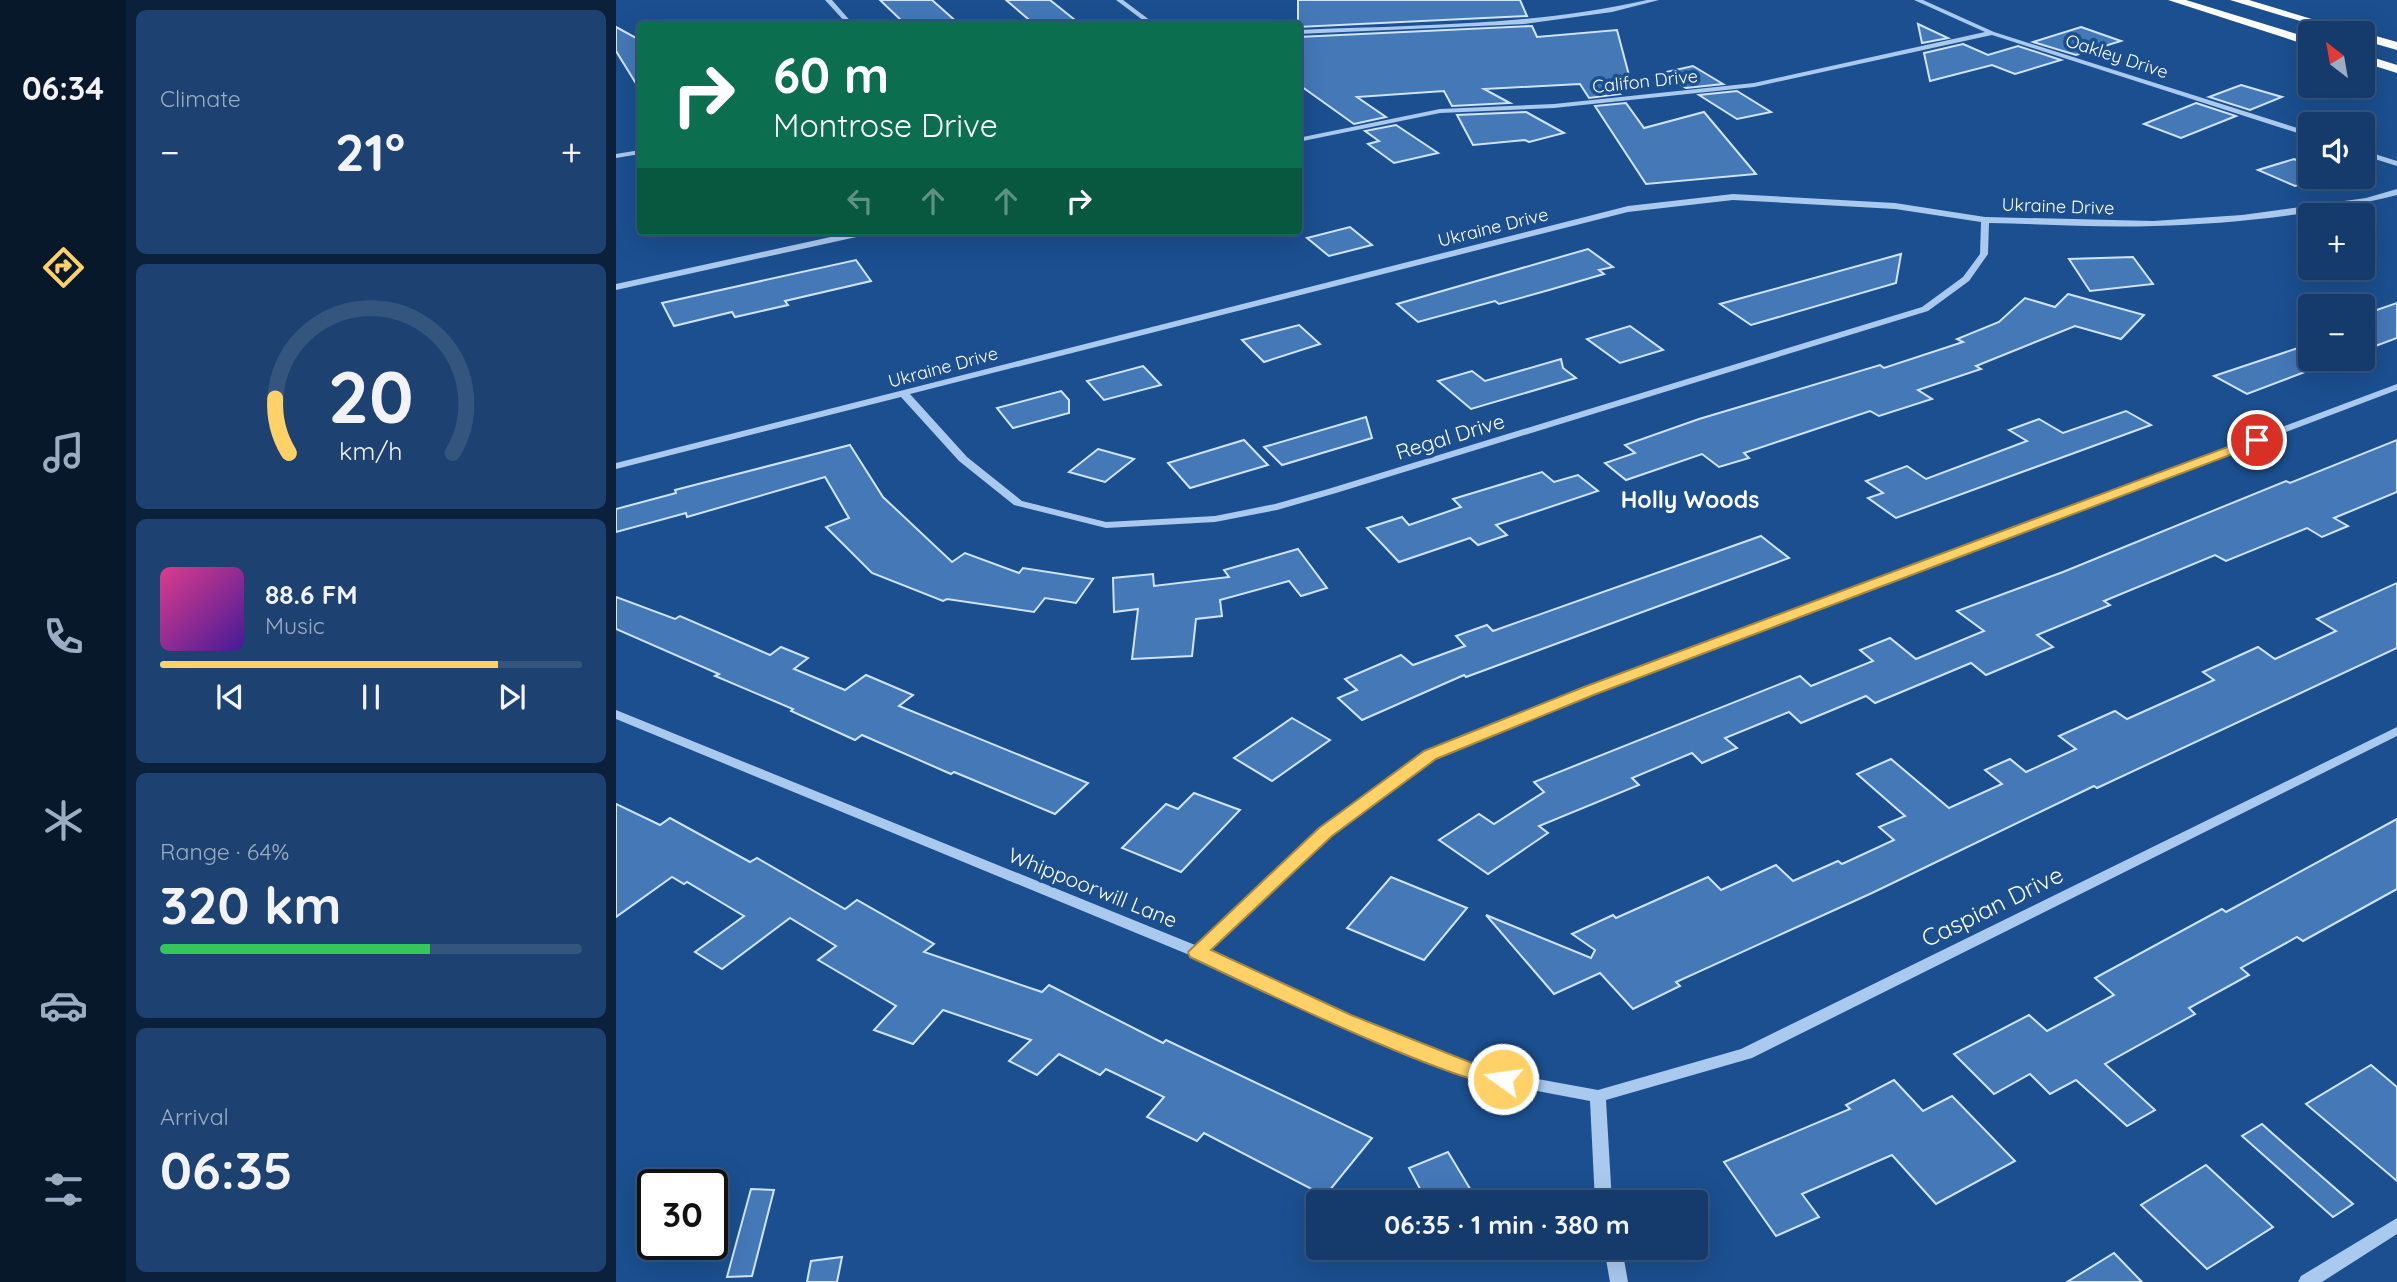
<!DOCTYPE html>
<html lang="en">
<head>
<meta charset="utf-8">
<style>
  :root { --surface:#143b6b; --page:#1d4271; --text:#f1f3f6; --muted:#9dadc1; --line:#33557e; --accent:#ffd166 }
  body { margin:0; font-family:Quicksand,sans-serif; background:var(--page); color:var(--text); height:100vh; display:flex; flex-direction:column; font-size:26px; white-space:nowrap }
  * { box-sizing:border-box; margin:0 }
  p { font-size:23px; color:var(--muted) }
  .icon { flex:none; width:38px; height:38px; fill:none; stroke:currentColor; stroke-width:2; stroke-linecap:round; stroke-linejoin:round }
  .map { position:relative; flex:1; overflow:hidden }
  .side { display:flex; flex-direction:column; gap:10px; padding:10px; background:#0b203b; width:490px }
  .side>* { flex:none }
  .banner { position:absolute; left:21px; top:21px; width:665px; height:214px; border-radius:7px; box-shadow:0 7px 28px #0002,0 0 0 2px var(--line); background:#0b6e4f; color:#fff; overflow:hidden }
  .needle { width:46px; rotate:329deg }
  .tools { position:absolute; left:1682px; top:21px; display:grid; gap:14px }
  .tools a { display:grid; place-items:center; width:77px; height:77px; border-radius:7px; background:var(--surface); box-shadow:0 7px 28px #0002,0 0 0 2px var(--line); font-size:35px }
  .speed { position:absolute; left:21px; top:1169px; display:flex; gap:14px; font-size:35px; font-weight:700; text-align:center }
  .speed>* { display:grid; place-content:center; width:91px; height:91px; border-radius:50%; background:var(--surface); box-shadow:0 7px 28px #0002,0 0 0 2px var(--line); line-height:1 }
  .speed .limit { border:4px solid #111; border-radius:10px; background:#fff; color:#111 }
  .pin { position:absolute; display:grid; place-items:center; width:60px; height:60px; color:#fff; margin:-30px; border:4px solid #fff; border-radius:50%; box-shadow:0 2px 7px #0007 }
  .me { position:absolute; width:77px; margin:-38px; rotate:284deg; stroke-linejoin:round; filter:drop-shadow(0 0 5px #0008) }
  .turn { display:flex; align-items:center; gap:24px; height:147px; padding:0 21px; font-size:32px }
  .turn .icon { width:91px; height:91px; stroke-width:2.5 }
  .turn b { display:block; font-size:49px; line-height:60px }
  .lanes { display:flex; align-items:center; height:66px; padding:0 21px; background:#0003; justify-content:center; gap:35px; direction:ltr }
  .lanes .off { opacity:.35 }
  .big { font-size:52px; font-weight:700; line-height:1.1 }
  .side .card { flex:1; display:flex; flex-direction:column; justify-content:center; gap:10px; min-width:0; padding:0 24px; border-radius:10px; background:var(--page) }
  .side .dial { align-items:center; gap:0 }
  .dial svg { height:182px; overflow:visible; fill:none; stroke:var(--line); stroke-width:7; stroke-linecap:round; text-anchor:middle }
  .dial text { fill:var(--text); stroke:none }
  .song { display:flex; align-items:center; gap:21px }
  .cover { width:84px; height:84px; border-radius:10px; background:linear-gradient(135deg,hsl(330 70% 55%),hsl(260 70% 35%)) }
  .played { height:7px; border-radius:4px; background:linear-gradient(90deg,var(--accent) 80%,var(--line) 80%) }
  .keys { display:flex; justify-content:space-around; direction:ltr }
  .heat { display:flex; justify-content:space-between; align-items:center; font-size:38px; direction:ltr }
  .charge { height:10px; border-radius:5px; background:linear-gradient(90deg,#34c759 64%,var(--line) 0) }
  .trip { position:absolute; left:690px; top:1190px; width:402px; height:70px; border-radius:7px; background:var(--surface); box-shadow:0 7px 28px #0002,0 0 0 2px var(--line); font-weight:700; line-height:70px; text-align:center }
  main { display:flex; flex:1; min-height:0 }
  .tabs { display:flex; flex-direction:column; width:126px; justify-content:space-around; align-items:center; background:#08182b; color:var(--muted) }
  .tabs .icon { width:49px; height:49px }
  .tabs .current { color:var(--accent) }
  .tabs b { font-size:32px; color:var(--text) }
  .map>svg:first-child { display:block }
  .building { fill:#4478b7; stroke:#cfe3fa; stroke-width:2 }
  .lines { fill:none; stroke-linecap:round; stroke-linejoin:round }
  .minor { fill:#a9c9ee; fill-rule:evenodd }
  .highway { fill:#fff; fill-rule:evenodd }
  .route { fill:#ffd166; stroke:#a68842; stroke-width:2 }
  .labels { text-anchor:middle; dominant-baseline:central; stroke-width:7; stroke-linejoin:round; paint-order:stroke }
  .far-street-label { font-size:18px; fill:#fff; stroke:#1b4f8f }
  .street-label { font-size:21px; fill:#fff; stroke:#1b4f8f }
  .neighbourhood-label { font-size:23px; font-weight:bold; fill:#fff; stroke:#1b4f8f }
  .near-street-label { font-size:24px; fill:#fff; stroke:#1b4f8f }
</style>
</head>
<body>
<main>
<nav class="tabs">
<b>06:34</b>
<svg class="icon current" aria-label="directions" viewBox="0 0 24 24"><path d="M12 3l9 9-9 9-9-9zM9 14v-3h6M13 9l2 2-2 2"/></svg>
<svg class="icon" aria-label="music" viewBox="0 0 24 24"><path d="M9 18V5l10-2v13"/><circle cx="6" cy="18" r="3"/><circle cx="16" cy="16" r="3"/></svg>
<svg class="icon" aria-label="phone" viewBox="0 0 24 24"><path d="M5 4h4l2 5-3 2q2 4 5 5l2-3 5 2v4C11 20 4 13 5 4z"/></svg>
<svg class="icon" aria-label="climate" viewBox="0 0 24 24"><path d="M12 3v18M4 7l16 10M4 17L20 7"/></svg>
<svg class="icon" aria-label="car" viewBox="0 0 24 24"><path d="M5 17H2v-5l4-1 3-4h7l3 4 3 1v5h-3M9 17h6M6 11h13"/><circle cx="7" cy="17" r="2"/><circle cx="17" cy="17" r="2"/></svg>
<svg class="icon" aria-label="filters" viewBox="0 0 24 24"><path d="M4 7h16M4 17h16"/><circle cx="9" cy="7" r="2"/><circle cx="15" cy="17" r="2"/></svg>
</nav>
<section class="side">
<div class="card"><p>Climate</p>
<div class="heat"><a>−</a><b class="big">21°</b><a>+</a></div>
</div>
<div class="card dial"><svg viewBox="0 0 100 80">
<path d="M14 69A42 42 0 1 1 86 69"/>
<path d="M14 69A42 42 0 0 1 8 45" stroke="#ffd166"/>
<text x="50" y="56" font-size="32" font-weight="700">20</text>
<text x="50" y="72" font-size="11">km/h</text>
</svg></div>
<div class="card">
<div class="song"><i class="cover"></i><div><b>88.6 FM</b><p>Music</p></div></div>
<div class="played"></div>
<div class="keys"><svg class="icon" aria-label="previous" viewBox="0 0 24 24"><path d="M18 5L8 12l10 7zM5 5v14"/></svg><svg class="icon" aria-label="pause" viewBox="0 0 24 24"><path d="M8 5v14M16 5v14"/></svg><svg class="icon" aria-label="next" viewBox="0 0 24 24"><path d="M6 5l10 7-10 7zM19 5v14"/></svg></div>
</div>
<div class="card"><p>Range · 64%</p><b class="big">320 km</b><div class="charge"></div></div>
<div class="card"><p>Arrival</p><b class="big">06:35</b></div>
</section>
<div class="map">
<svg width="1781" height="1282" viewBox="0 0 1781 1282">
  <rect width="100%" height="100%" fill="#1b4f8f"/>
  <g class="building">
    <path d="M 264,0 L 316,0 L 343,24 L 289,24 Z"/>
    <path d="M 390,0 L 434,0 L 464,24 L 418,24 Z"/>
    <path d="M 682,0 L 904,0 L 911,16 L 682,27 Z"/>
    <path d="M 1302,24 L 1332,38 L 1306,43 Z"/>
    <path d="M 916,26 L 921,37 L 1001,30 L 1014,79 L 994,82 L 1004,94 L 973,98 L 964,84 L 868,89 L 894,103 L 836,106 L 828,91 L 741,97 L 770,117 L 738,124 L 682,84 L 682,37 Z"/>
    <path d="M 0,27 L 24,40 L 24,90 L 0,51 Z"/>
    <path d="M 1465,27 L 1505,41 L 1460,55 L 1417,42 Z"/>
    <path d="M 1347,44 L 1372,55 L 1402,46 L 1445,60 L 1399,74 L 1376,65 L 1314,81 L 1308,53 Z"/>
    <path d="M 1077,66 L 1107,84 L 1070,88 L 1046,73 Z"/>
    <path d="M 1625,85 L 1666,97 L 1634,110 L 1593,97 Z"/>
    <path d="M 1121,91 L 1155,112 L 1121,119 L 1083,95 Z"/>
    <path d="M 1010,103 L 1028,128 L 1088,112 L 1140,174 L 1030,184 L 979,106 Z"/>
    <path d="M 1580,103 L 1620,116 L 1565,138 L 1528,124 Z"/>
    <path d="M 910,112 L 948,133 L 913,142 L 909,140 L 857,145 L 841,115 Z"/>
    <path d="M 780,125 L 822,153 L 778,163 L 752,144 L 763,141 L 749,131 Z"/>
    <path d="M 1678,159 L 1694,166 L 1694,177 L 1709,177 L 1679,186 L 1642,170 Z"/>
    <path d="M 734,227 L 756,245 L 713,256 L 691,238 Z"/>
    <path d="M 972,249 L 997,267 L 983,270 L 988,274 L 933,290 L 883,304 L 879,301 L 802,322 L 781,304 Z"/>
    <path d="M 1285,254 L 1280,283 L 1135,325 L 1104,304 Z"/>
    <path d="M 1517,257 L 1537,284 L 1474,291 L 1453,259 Z"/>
    <path d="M 240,260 L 255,281 L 169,301 L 172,305 L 119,317 L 116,312 L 58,326 L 46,303 Z"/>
    <path d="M 1452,294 L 1528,315 L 1505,339 L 1459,326 L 1360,366 L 1365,369 L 1302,390 L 1316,399 L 1263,416 L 1254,411 L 1128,453 L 1133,458 L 1103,467 L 1086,454 L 1010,480 L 989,463 L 1019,453 L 1009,445 L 1083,419 L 1264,365 L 1268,368 L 1347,342 L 1341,339 L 1383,322 L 1409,298 L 1439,307 Z"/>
    <path d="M 1781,303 L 1781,338 L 1746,351 L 1746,315 Z"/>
    <path d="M 683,325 L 704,344 L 648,362 L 626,340 Z"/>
    <path d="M 1014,326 L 1047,350 L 1004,363 L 971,339 Z"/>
    <path d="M 1694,344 L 1694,370 L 1631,394 L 1598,376 Z"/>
    <path d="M 945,359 L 947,368 L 960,378 L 855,409 L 822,381 L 856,371 L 869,381 Z"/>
    <path d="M 527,366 L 545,385 L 488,400 L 471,381 Z"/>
    <path d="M 445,391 L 453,400 L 453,413 L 397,428 L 381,408 Z"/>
    <path d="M 1510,411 L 1535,425 L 1280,518 L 1252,498 L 1267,493 L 1250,481 L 1291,466 L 1310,479 L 1411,441 L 1393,430 L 1423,419 L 1447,433 Z"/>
    <path d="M 750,417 L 756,438 L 666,465 L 648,447 Z"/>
    <path d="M 628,440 L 652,465 L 574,488 L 552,463 Z"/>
    <path d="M 1781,440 L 1781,492 L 1718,518 L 1732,526 L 1706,537 L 1691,528 L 1610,561 L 1599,555 L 1488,601 L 1494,605 L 1421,635 L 1437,647 L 1370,675 L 1355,663 L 1259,703 L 1250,696 L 1185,723 L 1173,712 L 1109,738 L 1121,748 L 1086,763 L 1076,753 L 1016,778 L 1023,785 L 923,826 L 932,833 L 872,874 L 823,840 L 863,814 L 878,824 L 928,792 L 918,782 L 1184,676 L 1195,686 L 1257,661 L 1244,650 L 1274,638 L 1300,659 L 1368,631 L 1341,611 L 1447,572 L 1670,481 L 1674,483 Z"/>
    <path d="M 234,445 L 267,497 L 336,562 L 349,553 L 403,573 L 407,568 L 477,579 L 460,603 L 429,598 L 418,612 L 331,599 L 327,601 L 256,573 L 210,527 L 233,518 L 209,477 L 71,517 L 70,513 L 0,532 L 0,509 L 60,493 L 59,490 Z"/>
    <path d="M 482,449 L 518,459 L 489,482 L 453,472 Z"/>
    <path d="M 926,472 L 938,482 L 962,475 L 982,491 L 880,525 L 891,535 L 862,545 L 854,538 L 783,562 L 751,528 L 786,517 L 793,525 L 845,507 L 837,499 Z"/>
    <path d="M 1145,536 L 1173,558 L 850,677 L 848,675 L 746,720 L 722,698 L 741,690 L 729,679 L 785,655 L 797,665 L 849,646 L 840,636 L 871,625 L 877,631 Z"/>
    <path d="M 682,549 L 711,588 L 685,596 L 673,581 L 604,600 L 606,616 L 580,619 L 576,656 L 516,659 L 522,609 L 498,612 L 497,578 L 537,574 L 538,586 L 613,577 L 608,570 Z"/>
    <path d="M 1781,583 L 1781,648 L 1481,788 L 1478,786 L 1256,893 L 1060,982 L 1064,986 L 1017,1009 L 984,973 L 938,994 L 870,915 L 975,958 L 979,950 L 956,934 L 997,915 L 1000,918 L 1092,877 L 1105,890 L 1160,865 L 1177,881 L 1222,861 L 1226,864 L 1278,840 L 1263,827 L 1289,816 L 1241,774 L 1275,759 L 1333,808 L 1386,784 L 1369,770 L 1394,759 L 1410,772 L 1460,749 L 1443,736 L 1499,711 L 1511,719 L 1598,680 L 1587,672 L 1642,647 L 1659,659 L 1720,631 L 1701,619 Z"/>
    <path d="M 0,597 L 59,619 L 64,616 L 154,655 L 165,647 L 192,658 L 178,669 L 229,690 L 250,675 L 297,695 L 283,706 L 472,783 L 439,814 L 338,772 L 335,774 L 246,735 L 239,740 L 175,711 L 177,709 L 99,676 L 103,674 L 0,629 Z"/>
    <path d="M 676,718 L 714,740 L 656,781 L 618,758 Z"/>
    <path d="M 578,793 L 624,810 L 565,872 L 506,848 L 550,804 L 562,809 Z"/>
    <path d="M 0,804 L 44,825 L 54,818 L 134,862 L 141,858 L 229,909 L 241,900 L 318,944 L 308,952 L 426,992 L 433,985 L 547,1043 L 550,1040 L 756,1138 L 709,1196 L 588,1133 L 581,1141 L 531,1117 L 548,1097 L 490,1069 L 484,1075 L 443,1054 L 421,1075 L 393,1061 L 415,1040 L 327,1010 L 297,1044 L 258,1030 L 280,1006 L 202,960 L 220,946 L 174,918 L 106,969 L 79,952 L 128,916 L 71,882 L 68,884 L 56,877 L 0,917 Z"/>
    <path d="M 1781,819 L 1781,889 L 1687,941 L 1681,937 L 1625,968 L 1633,975 L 1573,1008 L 1579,1014 L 1489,1064 L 1539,1110 L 1511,1126 L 1460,1080 L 1434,1094 L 1414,1074 L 1378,1094 L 1338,1054 L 1413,1015 L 1431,1031 L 1498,995 L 1479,978 L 1606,909 L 1610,912 Z"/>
    <path d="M 775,877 L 851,908 L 808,960 L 731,928 Z"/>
    <path d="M 1755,1065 L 1781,1087 L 1781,1181 L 1690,1104 Z"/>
    <path d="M 1278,1080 L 1307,1111 L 1336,1096 L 1399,1161 L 1320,1204 L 1276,1155 L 1186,1194 L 1203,1217 L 1160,1236 L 1108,1162 L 1234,1109 L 1230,1105 Z"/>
    <path d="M 1646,1124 L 1657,1134 L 1737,1204 L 1717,1217 L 1626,1136 Z"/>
    <path d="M 832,1152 L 862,1202 L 811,1202 L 793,1168 Z"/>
    <path d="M 1590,1165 L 1657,1227 L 1591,1269 L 1525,1205 Z"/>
    <path d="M 135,1189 L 158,1190 L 136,1276 L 111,1277 Z"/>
    <path d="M 1498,1253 L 1526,1282 L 1451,1282 Z"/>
    <path d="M 226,1257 L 221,1282 L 191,1282 L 195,1261 Z"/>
  </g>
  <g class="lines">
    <g class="minor">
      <path d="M 209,0 L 216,0 L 237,24 L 231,24 Z"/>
      <path d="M 500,0 L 507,0 L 539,24 L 532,24 Z"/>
      <path d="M 1031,0 L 1043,0 L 996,12 L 908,24 L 682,34 L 682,30 C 799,25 917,26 1031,0 Z"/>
      <path d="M 1298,0 L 1307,0 L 1378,32 L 1694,132 L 1694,137 L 1376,35 L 1138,87 L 938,108 L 824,113 L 682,142 L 682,138 L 824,109 L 938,104 L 1138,83 L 1369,32 Z"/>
      <path d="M 24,150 L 24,154 L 0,158 L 0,154 Z"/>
      <path d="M 1746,150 L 1781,161 L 1781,166 L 1746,155 Z"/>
      <path d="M 1781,189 L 1781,195 C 1706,214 1616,224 1538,226 C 1484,228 1428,224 1373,223 L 1372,254 L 1353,281 L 1312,311 L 720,493 L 661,510 L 599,522 L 490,528 L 398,505 L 343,461 L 285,397 L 0,469 L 0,463 L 1012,206 L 1117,194 L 1279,203 L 1369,217 L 1537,221 L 1626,215 L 1750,198 ZM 1117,200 L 1279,209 L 1365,222 L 1364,254 L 1347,277 L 1306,307 L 712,489 L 659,504 L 599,516 L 490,522 L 406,501 L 351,457 L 294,394 L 1012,212 Z"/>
      <path d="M 242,231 L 258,231 L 254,234 L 0,290 L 0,284 Z"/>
      <path d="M 1781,384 L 1781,390 L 978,693 L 819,758 L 714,835 L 592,951 L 733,1016 L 866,1069 L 982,1090 L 1125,1049 L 1781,727 L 1781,736 L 1136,1058 L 990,1100 L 996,1202 L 979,1202 L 974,1101 L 858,1079 L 723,1024 L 576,956 L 0,719 L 0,710 L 579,945 L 704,829 L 809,752 L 970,687 Z"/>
      <path d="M 1781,1218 L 1781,1234 L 1706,1282 L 1682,1282 L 1685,1276 Z"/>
      <path d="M 988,1248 L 1006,1248 L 1012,1282 L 994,1282 Z"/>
    </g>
    <g class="highway">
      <path d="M 1552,0 L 1570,0 L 1694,38 L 1694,46 Z"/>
      <path d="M 1614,0 L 1633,0 L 1742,33 L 1724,33 Z"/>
      <path d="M 1746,32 L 1781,42 L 1781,50 L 1746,40 L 1746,33 L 1743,33 Z"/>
      <path d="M 1746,54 L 1781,65 L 1781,73 L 1746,62 Z"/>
    </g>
  </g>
  <path class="route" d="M 1641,436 L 1648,440 L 1646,443 L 980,694 L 820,759 L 716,836 L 595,950 L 735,1015 L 866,1067 L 895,1073 L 898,1079 L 895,1085 C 860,1096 621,979 574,957 L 572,952 L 703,828 L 808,751 L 968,687 Z"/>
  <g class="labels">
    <g class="far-street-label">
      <text transform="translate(1501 56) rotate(18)">Oakley Drive</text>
      <text transform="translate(1029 81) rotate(-6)">Califon Drive</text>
      <text transform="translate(1442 206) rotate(2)">Ukraine Drive</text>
      <text transform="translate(877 227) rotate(-14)">Ukraine Drive</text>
      <text transform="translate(327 367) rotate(-15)">Ukraine Drive</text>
    </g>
    <g class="street-label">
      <text transform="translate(834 436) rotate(-17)">Regal Drive</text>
      <text transform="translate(477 887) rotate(22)">Whippoorwill Lane</text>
    </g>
    <g class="neighbourhood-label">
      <text x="1074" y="499">Holly Woods</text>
    </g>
    <g class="near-street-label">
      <text transform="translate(1376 906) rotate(-26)">Caspian Drive</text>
    </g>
  </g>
</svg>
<div class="tools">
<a><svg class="needle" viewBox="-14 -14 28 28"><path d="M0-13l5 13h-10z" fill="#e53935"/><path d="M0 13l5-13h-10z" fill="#9dadc1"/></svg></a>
<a><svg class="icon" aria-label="sound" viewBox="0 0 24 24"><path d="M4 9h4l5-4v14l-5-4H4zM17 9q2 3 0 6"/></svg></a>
<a>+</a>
<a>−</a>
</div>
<div class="speed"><div class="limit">30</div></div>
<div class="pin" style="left:1641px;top:440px;background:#d93025"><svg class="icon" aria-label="arrive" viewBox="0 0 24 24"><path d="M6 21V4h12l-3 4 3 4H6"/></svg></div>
<svg class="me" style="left:887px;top:1079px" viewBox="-20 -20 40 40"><circle r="17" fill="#ffd166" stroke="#fff" stroke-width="3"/><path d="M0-11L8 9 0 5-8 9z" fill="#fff"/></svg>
<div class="trip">06:35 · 1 min · 380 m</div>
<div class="banner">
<div class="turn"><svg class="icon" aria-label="right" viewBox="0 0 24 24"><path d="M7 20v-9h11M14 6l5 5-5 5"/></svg><div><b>60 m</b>Montrose Drive</div></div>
<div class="lanes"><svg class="icon off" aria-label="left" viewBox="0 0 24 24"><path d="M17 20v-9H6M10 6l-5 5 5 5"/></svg><svg class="icon off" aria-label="ahead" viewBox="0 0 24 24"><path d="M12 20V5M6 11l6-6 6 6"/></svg><svg class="icon off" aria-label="ahead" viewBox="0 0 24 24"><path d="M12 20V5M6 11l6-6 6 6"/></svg><svg class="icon" aria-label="right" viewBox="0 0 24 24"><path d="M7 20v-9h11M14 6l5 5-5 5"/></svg></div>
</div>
</div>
</main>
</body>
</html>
